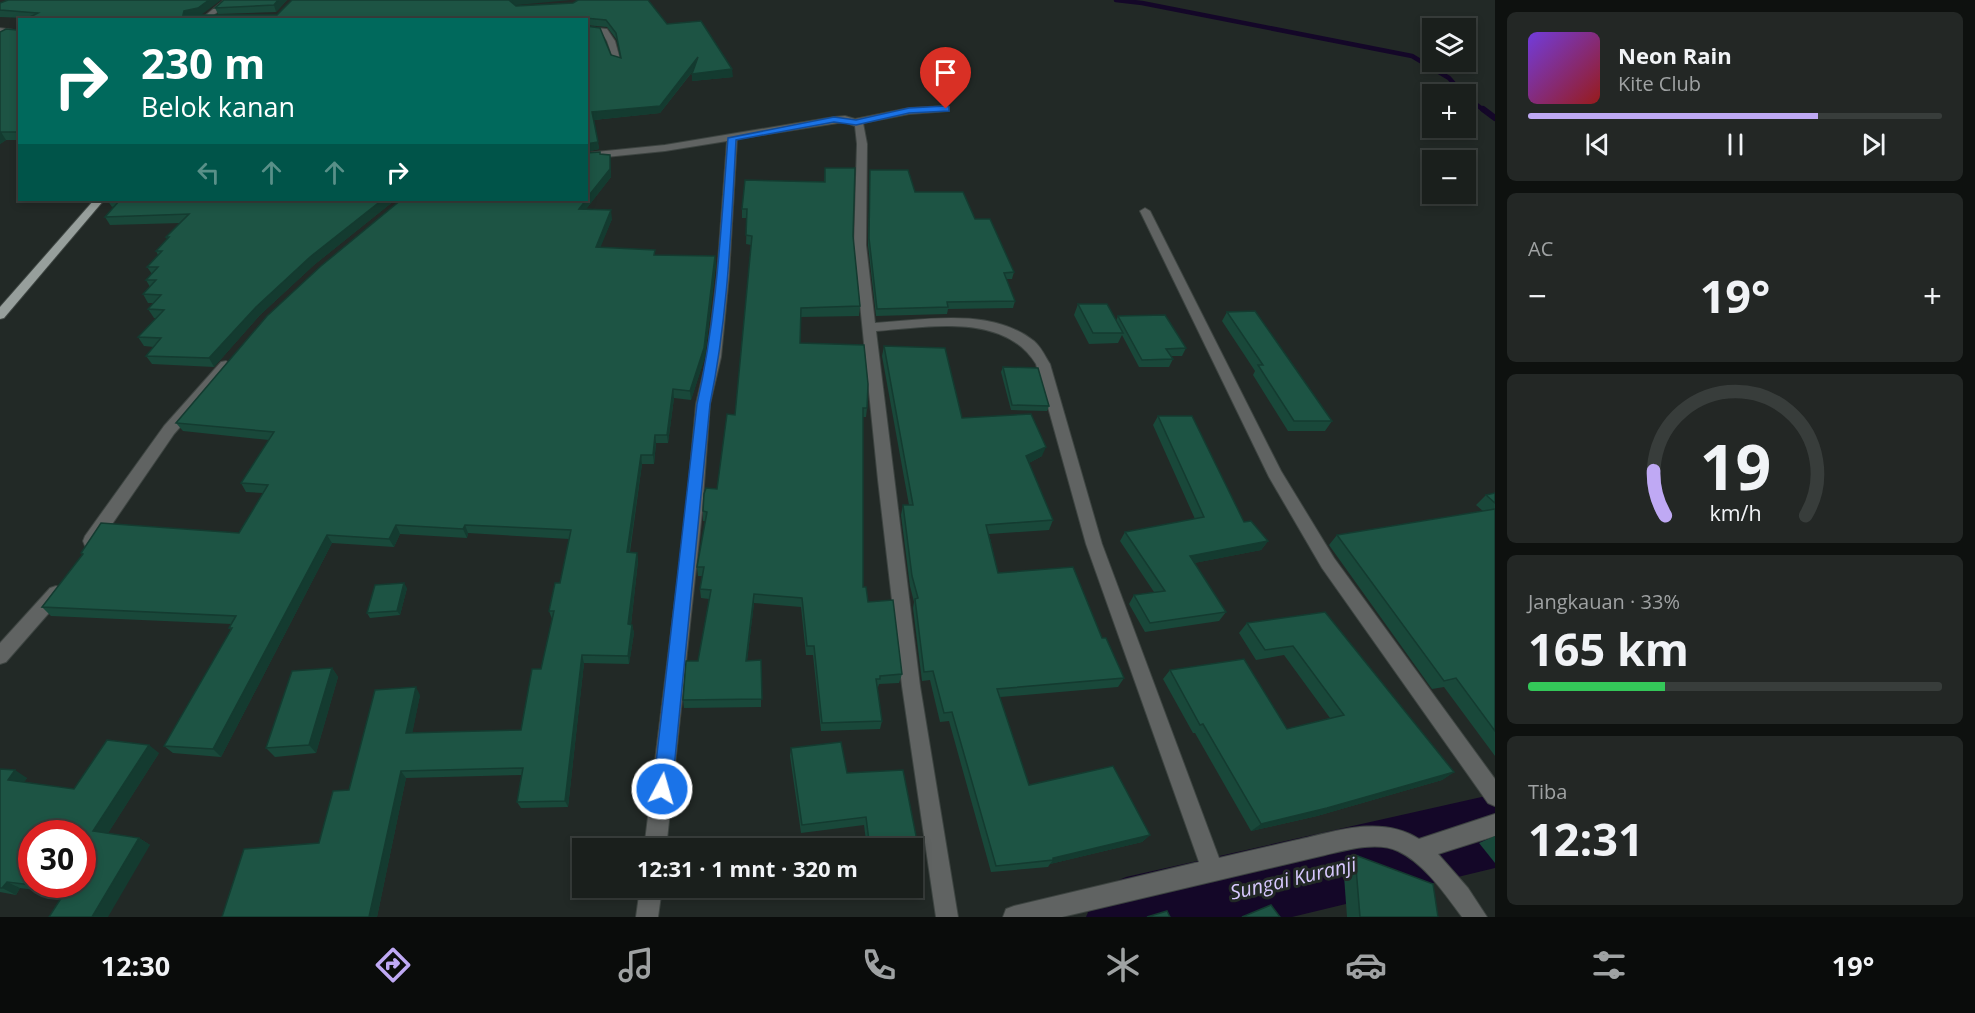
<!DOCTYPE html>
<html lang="id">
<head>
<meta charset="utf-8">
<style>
  :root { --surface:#1a1f1c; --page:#232725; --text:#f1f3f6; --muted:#9fa2a3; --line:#383d3b; --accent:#bfa9f4 }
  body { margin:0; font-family:"Open Sans",sans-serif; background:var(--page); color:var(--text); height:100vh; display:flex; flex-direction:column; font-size:22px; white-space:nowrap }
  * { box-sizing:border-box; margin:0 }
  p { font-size:20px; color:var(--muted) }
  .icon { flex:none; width:33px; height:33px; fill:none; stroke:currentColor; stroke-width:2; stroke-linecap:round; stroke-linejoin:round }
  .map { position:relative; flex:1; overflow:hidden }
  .drawer { display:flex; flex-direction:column; gap:12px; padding:12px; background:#0e110f; width:480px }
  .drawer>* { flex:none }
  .hud { position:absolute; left:18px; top:18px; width:570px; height:183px; border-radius:0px; box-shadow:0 3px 9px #0003,0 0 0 2px var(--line); background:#00695c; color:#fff; overflow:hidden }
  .buttons { position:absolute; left:1422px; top:18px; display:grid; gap:12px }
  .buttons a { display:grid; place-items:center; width:54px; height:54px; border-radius:0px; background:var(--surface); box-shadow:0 3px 9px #0003,0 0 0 2px var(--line); font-size:30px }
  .speed { position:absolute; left:18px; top:820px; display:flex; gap:12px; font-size:30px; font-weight:700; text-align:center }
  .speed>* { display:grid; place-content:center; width:78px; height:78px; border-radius:50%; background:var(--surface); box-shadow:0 3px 9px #0003,0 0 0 2px var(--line); line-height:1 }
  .speed .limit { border:9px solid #d22; background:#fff; color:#111 }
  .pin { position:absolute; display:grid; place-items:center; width:51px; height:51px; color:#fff; margin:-62px -26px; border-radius:50% 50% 50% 0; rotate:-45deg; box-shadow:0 0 6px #0007 }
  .pin .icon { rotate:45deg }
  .me { position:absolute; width:66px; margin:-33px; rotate:6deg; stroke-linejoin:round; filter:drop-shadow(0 0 4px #0008) }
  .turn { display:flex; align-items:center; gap:21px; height:126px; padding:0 24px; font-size:27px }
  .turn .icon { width:78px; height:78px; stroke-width:2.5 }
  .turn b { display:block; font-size:42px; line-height:51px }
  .lanes { display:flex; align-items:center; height:57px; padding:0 24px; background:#0003; justify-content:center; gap:30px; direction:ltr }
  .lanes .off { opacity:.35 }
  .big { font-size:45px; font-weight:700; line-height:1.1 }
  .drawer .widget { flex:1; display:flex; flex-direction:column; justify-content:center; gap:9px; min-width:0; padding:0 21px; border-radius:9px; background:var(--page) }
  .drawer .dial { align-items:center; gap:0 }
  .dial svg { height:156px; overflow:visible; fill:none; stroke:var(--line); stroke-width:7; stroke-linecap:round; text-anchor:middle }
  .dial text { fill:var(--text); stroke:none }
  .song { display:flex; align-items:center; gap:18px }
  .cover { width:72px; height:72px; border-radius:9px; background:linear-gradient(135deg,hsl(260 70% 55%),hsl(0 70% 35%)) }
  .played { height:6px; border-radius:3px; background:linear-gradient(90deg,var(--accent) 70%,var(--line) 70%) }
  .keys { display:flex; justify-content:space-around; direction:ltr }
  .heat { display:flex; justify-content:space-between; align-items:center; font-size:33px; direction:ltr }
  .charge { height:9px; border-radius:4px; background:linear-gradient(90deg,#34c759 33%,var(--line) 0) }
  .trip { position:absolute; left:572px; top:838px; width:351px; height:60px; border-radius:0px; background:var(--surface); box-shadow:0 3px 9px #0003,0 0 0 2px var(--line); font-weight:700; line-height:60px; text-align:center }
  .tab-bar { display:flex; height:96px; justify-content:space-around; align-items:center; background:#0a0c0b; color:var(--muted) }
  .tab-bar .icon { width:42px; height:42px }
  .tab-bar .current { color:var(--accent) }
  .tab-bar b { font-size:27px; color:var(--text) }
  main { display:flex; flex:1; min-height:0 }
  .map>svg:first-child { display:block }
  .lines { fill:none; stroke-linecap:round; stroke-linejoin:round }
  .stream-far1 { stroke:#140728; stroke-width:4.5 }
  .stream { stroke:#140728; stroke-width:6 }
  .river { fill:#140728; fill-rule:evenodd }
  .minor-casing { stroke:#3d4441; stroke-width:2 }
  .primary-casing { stroke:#3d4441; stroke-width:2 }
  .minor { fill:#606362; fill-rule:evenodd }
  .primary { fill:#979f9c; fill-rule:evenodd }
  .wall { fill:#19483a }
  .shaded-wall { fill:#143b30 }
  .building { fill:#1d5444; stroke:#143b30; stroke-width:1.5 }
  .route { fill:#1a73e8; stroke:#114b97; stroke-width:1.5 }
  .labels { text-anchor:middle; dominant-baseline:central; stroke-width:6; stroke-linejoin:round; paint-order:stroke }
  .near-water-label { font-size:20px; font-style:italic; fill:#d7c8fe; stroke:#222926 }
</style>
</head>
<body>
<main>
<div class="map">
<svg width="1495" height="917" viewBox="0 0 1495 917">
  <rect width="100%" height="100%" fill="#222926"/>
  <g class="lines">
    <g class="stream-far1">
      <path d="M 1116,0 L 1142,3 L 1412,56 L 1449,78 L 1463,94"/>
      <path d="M 1466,97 L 1485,111"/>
    </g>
    <path class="stream" d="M 1483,109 L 1495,118"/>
    <path class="river" d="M 1495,794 L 1495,868 L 1292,917 L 1086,917 L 1098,889 L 1126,877 Z"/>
    <defs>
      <g id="minor">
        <path d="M 224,0 L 233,0 L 207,20 L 200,20 Z"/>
        <path d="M 586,27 L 607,29 L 615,41 L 621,63 L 614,61 L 607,41 L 602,33 L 586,31 Z"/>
        <path d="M 0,28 L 20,31 L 20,35 L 0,32 Z"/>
        <path d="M 946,106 L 949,107 L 949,111 L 909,114 L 863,123 L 867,144 L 866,245 L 875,323 C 925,320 991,307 1034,341 C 1041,347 1045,356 1050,364 L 1102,544 L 1219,858 C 1245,852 1271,846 1297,840 C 1336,831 1382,815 1419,839 L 1495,814 L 1495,836 L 1438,854 L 1468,888 L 1487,917 L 1462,917 C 1445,894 1424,863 1398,851 C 1377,841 1346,850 1325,855 L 1062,917 L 1003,917 L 1006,909 L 1014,906 L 1199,862 L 1086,544 L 1036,364 C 1004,312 928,327 876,331 L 920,686 L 958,917 L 936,917 L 902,686 L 878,480 L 854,245 L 857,144 L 855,126 L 844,122 L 737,139 L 729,275 L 721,357 L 710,404 L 702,512 L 666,849 L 644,849 L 686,512 L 696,404 L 707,357 L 717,275 L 727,141 L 665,151 L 586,159 L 586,153 L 665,145 L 834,117 L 845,116 L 855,119 L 909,108 Z"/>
        <path d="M 1145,208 L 1150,211 L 1281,471 L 1334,558 L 1495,779 L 1495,806 L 1488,803 L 1322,568 L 1269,477 L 1140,211 Z"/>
        <path d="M 226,361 L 233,365 L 231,368 L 174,434 L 97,546 L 91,548 L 85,546 L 83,541 L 85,536 L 164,426 L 221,362 Z"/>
        <path d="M 56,586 L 62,588 L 65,593 L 62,598 L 6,662 L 0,664 L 0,643 L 50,588 Z"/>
        <path d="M 640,888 L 662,888 L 658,917 L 636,917 Z"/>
      </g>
      <path id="primary" d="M 94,200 L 104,200 L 4,318 L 0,319 L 0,307 Z"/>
    </defs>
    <use href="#minor" class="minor-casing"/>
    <use href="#primary" class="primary-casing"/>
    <use href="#minor" class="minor"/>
    <use href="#primary" class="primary"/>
  </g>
  <g class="wall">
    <path d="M 224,0 L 287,0 L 276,12 L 218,14 L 215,8 Z"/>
    <path d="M 0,3 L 201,15 L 277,15 L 517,5 L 515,6 L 667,24 L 733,77 L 692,81 L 693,71 L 660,113 L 594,120 L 599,149 L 586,152 L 586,26 L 611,55 L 620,58 L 617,40 L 607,27 L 586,25 L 586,20 L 24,20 L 26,18 L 0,17 Z"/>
    <path d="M 20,22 L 20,140 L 6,140 L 0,144 L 0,32 L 17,30 Z"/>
    <path d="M 600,154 L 610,155 L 611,177 L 586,209 L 612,219 L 600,247 L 655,250 L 655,255 L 715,256 L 716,264 L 705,357 L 691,400 L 674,398 L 668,443 L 656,443 L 654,464 L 642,464 L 630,552 L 637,553 L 638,561 L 631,625 L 632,625 L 634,633 L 629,664 L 584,663 L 568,807 L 521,808 L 517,802 L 522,775 L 406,778 L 377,917 L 222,917 L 319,843 L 349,790 L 420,695 L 412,733 L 521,730 L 541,669 L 552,619 L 549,611 L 560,583 L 569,539 L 468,533 L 467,538 L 400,534 L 394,547 L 332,543 L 221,757 L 173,753 L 164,746 L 231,630 L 229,628 L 232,624 L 51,616 L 42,607 L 82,555 L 81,553 L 239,533 L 263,493 L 246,492 L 241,483 L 269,440 L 183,431 L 176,423 Z"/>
    <path d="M 825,168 L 853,236 L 860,306 L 859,316 L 801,317 L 800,343 L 867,408 L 866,417 L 863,417 L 863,587 L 868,602 L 902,674 L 899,683 L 879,684 L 878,687 L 877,687 L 882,721 L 880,729 L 821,731 L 813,655 L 806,655 L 801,607 L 754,603 L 747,661 L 761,660 L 761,707 L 684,708 L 683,700 L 698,661 L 709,599 L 701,598 L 700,589 L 703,576 L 698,576 L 697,567 L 706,521 L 703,521 L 703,511 L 717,489 L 735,415 L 751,245 L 746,244 L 747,218 L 742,218 L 742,209 L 824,182 Z"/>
    <path d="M 870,170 L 915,192 L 975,219 L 1014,272 L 1012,279 L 1006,279 L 1015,301 L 1013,308 L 948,309 L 947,314 L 876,316 L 868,245 Z"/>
    <path d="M 107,200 L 395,200 L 314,265 L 260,315 L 214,367 L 152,364 L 146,356 L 154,347 L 144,346 L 138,337 L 156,318 L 154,318 L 148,309 L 154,303 L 148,303 L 143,294 L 150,287 L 146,280 L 152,274 L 147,267 L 158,255 L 156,251 L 167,239 L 166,237 L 181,223 L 110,225 L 105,217 L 114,206 L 112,207 Z"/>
    <path d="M 1078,304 L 1116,321 L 1118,316 L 1186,348 L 1182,356 L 1171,356 L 1173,359 L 1169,367 L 1139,367 L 1122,335 L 1118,343 L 1089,344 L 1074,315 Z"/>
    <path d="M 1227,312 L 1332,421 L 1325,431 L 1288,431 L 1253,375 L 1255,371 L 1222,321 Z"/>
    <path d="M 884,346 L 962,418 L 1042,456 L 1029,463 L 1053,520 L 1049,530 L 989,534 L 998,573 L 1102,638 L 1124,678 L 1118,687 L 1000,697 L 1029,785 L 1150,835 L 1142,842 L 1050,864 L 1048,867 L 991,872 L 949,721 L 940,722 L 930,680 L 922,681 L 913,608 L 914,602 L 910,586 L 901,515 L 903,505 L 909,505 L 882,356 Z"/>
    <path d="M 1003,367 L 1049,406 L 1047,411 L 1011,410 L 1001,372 Z"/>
    <path d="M 1158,416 L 1244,522 L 1268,541 L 1261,550 L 1194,563 L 1226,612 L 1219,621 L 1145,632 L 1129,604 L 1134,595 L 1154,592 L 1120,541 L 1125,532 L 1195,519 L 1153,425 Z"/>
    <path d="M 1495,493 L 1495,756 L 1444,687 L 1432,689 L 1329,545 L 1337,535 L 1483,511 L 1476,505 L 1486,495 Z"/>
    <path d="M 407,588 L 400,615 L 370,618 L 367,613 Z"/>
    <path d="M 1325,612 L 1454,772 L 1442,780 L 1317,816 L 1251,831 L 1195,733 L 1193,733 L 1163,679 L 1170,670 L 1287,729 L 1330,718 L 1284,655 L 1256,660 L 1239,633 L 1247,623 Z"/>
    <path d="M 332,668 L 338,677 L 316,753 L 275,757 L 266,748 Z"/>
    <path d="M 791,748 L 847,773 L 920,856 L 916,863 L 912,863 L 912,849 L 867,849 L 864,825 L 801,833 L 790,756 Z"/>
    <path d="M 159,753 L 108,833 L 139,838 L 150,845 L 64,894 L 20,888 L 16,895 L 0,892 L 0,769 L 27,778 L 24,782 L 74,789 Z"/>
    <path d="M 1495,836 L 1495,863 L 1479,843 Z"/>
    <path d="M 1355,855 L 1438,917 L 1347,917 L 1343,862 Z"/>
  </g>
  <g class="shaded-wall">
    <path d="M 209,0 L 221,0 L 201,15 L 183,15 L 184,11 Z"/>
    <path d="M 278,0 L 287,0 L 276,12 L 274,5 Z"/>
    <path d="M 512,0 L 571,0 L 517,5 L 511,8 L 510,1 Z"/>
    <path d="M 698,57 L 698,64 L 660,113 L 593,120 L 592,112 Z"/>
    <path d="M 732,69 L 733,77 L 692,81 L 692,74 Z"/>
    <path d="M 0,132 L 1,132 L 6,140 L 0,144 Z"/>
    <path d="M 598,142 L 599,149 L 586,152 L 586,144 Z"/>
    <path d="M 610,155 L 611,177 L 580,217 L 579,209 L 586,200 Z"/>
    <path d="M 382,200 L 395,200 L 314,265 L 260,315 L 214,367 L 209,358 L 256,307 L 310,257 Z"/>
    <path d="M 611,210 L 612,219 L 597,256 L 596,247 Z"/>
    <path d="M 715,256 L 716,264 L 705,357 L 691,400 L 690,391 Z"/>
    <path d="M 673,389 L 674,398 L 668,443 L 667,435 Z"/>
    <path d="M 655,435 L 656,443 L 654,464 L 653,455 Z"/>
    <path d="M 1046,447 L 1042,456 L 1023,466 L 1026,456 Z"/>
    <path d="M 641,455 L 642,464 L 628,561 L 627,552 Z"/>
    <path d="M 396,525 L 400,534 L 394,547 L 389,539 Z"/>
    <path d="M 465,525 L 468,533 L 467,538 L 463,529 Z"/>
    <path d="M 327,535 L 332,543 L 221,757 L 213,749 Z"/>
    <path d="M 1268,541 L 1261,550 L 1184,565 L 1190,556 Z"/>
    <path d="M 637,553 L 638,561 L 630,633 L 628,624 Z"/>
    <path d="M 404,583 L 407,588 L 400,615 L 397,611 Z"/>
    <path d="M 754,594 L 754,603 L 746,669 L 746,661 Z"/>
    <path d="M 632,625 L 634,633 L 629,664 L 628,656 Z"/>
    <path d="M 582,655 L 584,663 L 568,807 L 565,801 Z"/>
    <path d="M 332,668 L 338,677 L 316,753 L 309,745 Z"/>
    <path d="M 416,687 L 420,695 L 411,740 L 406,733 Z"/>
    <path d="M 149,745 L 159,753 L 105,838 L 93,831 Z"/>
    <path d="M 15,770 L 27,778 L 20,788 L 8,780 Z"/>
    <path d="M 401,771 L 406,778 L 377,917 L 369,917 Z"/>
    <path d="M 1454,772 L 1442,780 L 1317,816 L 1251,831 L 1261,824 Z"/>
    <path d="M 1150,835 L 1142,842 L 1050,864 L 1053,860 L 1053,858 Z"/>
    <path d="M 139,838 L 150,845 L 108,917 L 92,917 Z"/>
    <path d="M 7,882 L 20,888 L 16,895 L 2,888 Z"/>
  </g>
  <g class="building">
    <path d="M 8,0 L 209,0 L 198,8 L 184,11 L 183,15 L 277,15 L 292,0 L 512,0 L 510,1 L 516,6 L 573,3 L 578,0 L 648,0 L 667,24 L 701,21 L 732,69 L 692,74 L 698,57 L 660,106 L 592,112 L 598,142 L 586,144 L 586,26 L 600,28 L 611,55 L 621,58 L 616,33 L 606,20 L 585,18 L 583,20 L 24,20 L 38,13 L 0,10 L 0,3 Z"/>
    <path d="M 224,0 L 278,0 L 274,5 L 215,8 Z"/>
    <path d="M 20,22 L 20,132 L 0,132 L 0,32 L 6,29 L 17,30 L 18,23 Z"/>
    <path d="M 600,152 L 600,154 L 610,155 L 610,169 L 586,199 L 586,153 Z"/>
    <path d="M 825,168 L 855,168 L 853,236 L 860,306 L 801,308 L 800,343 L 864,345 L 868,384 L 867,408 L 863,408 L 863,587 L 866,587 L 868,602 L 893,600 L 902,674 L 880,676 L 880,679 L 876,679 L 882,721 L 822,723 L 814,646 L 807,646 L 802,598 L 754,594 L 746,661 L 761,660 L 762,699 L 683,700 L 686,661 L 698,661 L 711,590 L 700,589 L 704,567 L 697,567 L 707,512 L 703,511 L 704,494 L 706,488 L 717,489 L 727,414 L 735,415 L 752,236 L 746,235 L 747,209 L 742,209 L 745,180 L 825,182 Z"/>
    <path d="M 870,170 L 908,170 L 915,192 L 963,192 L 975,219 L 990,219 L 1014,272 L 1004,273 L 1015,301 L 947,302 L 948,307 L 877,309 L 869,238 Z"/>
    <path d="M 120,200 L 382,200 L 310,257 L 256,307 L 209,358 L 146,356 L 161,338 L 138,337 L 164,310 L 148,309 L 161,295 L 143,294 L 156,280 L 146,280 L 158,267 L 147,267 L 162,251 L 156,251 L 169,237 L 166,237 L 189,214 L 105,217 Z"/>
    <path d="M 401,200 L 586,200 L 579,209 L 611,210 L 596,247 L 655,250 L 654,255 L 715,256 L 704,348 L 690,391 L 673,389 L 667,435 L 655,435 L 653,455 L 641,455 L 627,552 L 637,553 L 628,624 L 632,625 L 628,656 L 582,655 L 565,801 L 517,802 L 523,768 L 401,771 L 369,917 L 222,917 L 244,849 L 319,843 L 333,791 L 349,790 L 375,690 L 416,687 L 406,733 L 521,730 L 532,669 L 541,669 L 554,611 L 549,611 L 555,583 L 560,583 L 571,530 L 465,525 L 463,529 L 396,525 L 389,539 L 327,535 L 213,749 L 164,746 L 232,628 L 229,628 L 236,616 L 42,607 L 83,554 L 81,553 L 101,523 L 239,533 L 268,485 L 241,483 L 274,432 L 176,423 L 267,316 L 321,266 Z"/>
    <path d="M 1078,304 L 1107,304 L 1123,333 L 1093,333 Z"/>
    <path d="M 1255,311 L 1332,421 L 1294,421 L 1258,365 L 1263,365 L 1227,312 Z"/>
    <path d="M 1165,315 L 1186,348 L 1166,349 L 1173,359 L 1142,360 L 1118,316 Z"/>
    <path d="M 884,346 L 945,348 L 962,418 L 1031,414 L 1046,447 L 1026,456 L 1053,520 L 986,525 L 998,573 L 1073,567 L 1102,638 L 1106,638 L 1124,678 L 997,689 L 1029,785 L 1113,766 L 1150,835 L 1053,858 L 1053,860 L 996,866 L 952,712 L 944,713 L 933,671 L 924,672 L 915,599 L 918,598 L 912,576 L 903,505 L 913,505 Z"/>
    <path d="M 1003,367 L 1038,368 L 1049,406 L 1012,405 Z"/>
    <path d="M 1158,416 L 1192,416 L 1244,522 L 1251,521 L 1268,541 L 1190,556 L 1226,612 L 1150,623 L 1134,595 L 1165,591 L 1125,532 L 1204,517 Z"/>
    <path d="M 1495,493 L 1495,503 L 1486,495 Z"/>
    <path d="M 1495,509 L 1495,731 L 1456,678 L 1444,681 L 1337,535 Z"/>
    <path d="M 404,583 L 397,611 L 367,613 L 375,585 Z"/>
    <path d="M 1325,612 L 1454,772 L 1327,808 L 1261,824 L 1203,724 L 1200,725 L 1170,670 L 1244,659 L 1287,729 L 1344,715 L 1293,646 L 1265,650 L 1247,623 Z"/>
    <path d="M 332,668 L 309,745 L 266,748 L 292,671 Z"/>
    <path d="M 107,740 L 149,745 L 93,831 L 139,838 L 92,917 L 49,917 L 67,889 L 32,885 L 82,885 L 82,834 L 32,834 L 32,885 L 7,882 L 2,888 L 0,888 L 0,769 L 15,770 L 8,780 L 74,789 Z"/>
    <path d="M 841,742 L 847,773 L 903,770 L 920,856 L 912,856 L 912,849 L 870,849 L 866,817 L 802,825 L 791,748 Z"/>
    <path d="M 1355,855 L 1433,884 L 1438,917 L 1360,917 Z"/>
    <path d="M 1271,905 L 1280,917 L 1242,917 Z"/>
    <path d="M 1167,911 L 1170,917 L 1147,917 Z"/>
  </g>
  <path class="route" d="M 946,106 L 949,107 L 949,111 L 909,113 L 856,125 L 834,122 L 736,140 C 731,229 728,317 710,404 L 672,789 L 669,796 L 662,799 L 656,796 L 653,789 L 697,404 C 717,316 721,227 728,138 L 834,117 L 856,120 L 909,108 Z"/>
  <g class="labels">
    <g class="near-water-label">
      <text transform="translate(1293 878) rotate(-13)">Sungai Kuranji</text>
    </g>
  </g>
</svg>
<div class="buttons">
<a><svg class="icon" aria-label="layers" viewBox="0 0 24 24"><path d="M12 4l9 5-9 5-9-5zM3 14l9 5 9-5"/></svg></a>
<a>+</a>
<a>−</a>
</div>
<div class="speed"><div class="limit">30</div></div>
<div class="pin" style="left:946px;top:109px;background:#d93025"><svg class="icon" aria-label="arrive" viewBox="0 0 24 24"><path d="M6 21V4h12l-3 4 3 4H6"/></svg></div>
<svg class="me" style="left:662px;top:789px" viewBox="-20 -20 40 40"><circle r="17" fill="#1a73e8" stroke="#fff" stroke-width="3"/><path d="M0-11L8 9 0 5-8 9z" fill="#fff"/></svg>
<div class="trip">12:31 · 1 mnt · 320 m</div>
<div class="hud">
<div class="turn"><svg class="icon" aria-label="right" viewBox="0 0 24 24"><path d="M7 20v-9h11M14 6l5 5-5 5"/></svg><div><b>230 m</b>Belok kanan</div></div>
<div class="lanes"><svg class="icon off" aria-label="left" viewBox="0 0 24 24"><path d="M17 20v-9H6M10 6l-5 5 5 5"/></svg><svg class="icon off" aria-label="ahead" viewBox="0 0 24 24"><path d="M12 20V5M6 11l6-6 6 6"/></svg><svg class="icon off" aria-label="ahead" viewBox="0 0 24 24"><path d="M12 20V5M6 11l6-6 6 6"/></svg><svg class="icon" aria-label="right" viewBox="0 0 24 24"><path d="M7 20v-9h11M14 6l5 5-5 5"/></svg></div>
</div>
</div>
<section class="drawer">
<div class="widget">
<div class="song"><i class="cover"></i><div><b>Neon Rain</b><p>Kite Club</p></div></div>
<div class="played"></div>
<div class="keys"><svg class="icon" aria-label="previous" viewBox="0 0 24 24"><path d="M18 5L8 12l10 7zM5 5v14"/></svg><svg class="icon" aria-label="pause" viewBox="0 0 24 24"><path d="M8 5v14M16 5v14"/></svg><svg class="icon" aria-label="next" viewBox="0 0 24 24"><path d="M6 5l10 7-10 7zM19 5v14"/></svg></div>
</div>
<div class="widget"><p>AC</p>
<div class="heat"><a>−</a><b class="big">19°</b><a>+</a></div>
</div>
<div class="widget dial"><svg viewBox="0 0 100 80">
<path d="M14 69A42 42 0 1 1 86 69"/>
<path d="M14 69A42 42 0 0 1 8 46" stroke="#bfa9f4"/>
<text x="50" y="56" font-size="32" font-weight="700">19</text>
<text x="50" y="72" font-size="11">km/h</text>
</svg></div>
<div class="widget"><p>Jangkauan · 33%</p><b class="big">165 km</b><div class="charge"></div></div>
<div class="widget"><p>Tiba</p><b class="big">12:31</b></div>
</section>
</main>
<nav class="tab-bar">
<b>12:30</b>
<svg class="icon current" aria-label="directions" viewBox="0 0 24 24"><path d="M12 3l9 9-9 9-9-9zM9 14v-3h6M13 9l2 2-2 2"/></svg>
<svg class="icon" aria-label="music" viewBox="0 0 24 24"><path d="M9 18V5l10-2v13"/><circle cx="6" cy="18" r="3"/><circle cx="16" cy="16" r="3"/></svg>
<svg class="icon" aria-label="phone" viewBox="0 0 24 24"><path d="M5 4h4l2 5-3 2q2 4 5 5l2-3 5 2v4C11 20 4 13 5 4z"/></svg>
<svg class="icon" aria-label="climate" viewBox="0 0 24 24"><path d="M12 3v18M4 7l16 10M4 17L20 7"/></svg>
<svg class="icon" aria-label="car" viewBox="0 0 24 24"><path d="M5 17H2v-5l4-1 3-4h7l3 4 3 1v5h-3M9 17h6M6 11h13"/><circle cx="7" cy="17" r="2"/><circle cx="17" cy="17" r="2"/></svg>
<svg class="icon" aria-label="filters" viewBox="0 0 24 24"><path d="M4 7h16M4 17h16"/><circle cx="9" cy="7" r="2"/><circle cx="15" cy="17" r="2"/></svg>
<b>19°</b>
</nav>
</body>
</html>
